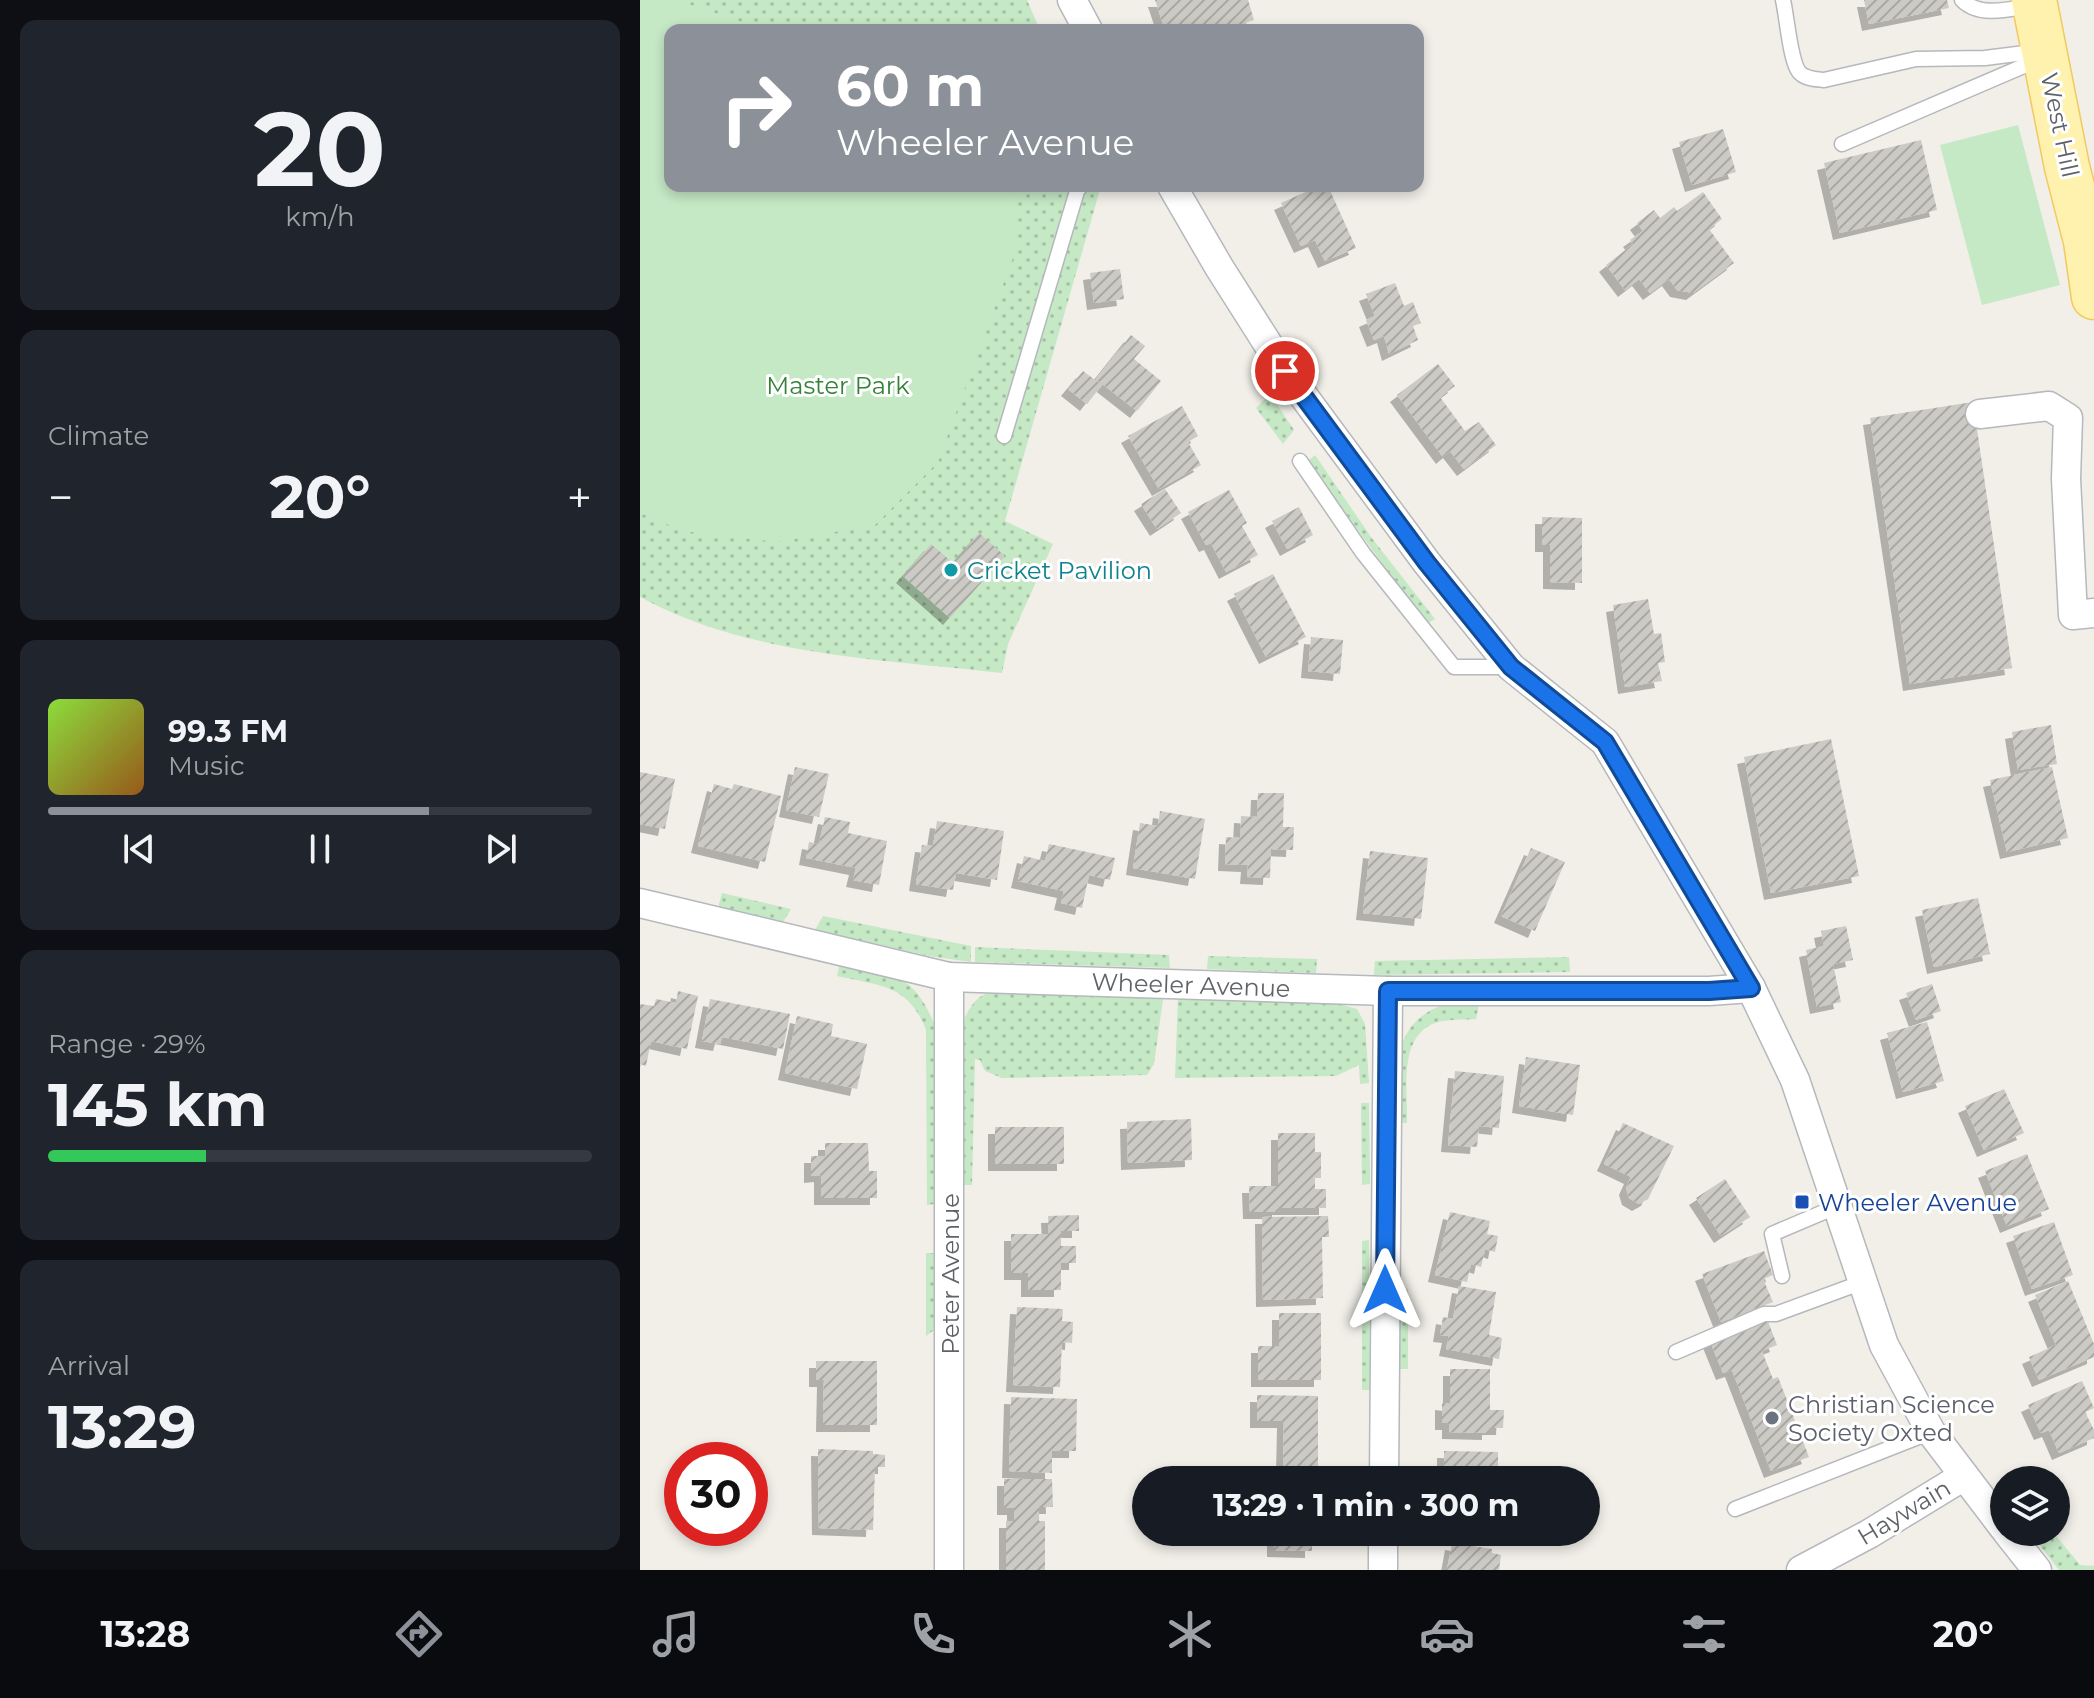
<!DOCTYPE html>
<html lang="en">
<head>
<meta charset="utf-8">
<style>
  :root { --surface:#171b24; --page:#20242c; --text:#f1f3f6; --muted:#9ea1a6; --line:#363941; --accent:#8c9099 }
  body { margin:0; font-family:Montserrat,sans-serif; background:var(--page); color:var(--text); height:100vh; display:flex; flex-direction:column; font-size:30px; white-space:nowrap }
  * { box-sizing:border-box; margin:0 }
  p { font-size:26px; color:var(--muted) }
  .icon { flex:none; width:44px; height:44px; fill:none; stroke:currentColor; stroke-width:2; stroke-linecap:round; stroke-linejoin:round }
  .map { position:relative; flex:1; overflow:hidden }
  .sheet { display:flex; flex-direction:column; gap:20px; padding:20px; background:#0d0f14; width:640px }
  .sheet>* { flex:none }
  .hud { position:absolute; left:24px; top:24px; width:760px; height:168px; border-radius:16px; box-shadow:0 4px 12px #0003; background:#8c9099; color:#fff; overflow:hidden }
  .tools { position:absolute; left:1350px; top:1466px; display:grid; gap:16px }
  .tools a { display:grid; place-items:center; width:80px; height:80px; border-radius:50%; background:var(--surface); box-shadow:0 4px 12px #0003; font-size:40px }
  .speed { position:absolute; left:24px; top:1442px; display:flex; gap:16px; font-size:40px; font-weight:700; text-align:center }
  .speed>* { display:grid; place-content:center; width:104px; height:104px; border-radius:50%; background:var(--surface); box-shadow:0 4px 12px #0003; line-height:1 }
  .speed .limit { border:12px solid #d22; background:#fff; color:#111 }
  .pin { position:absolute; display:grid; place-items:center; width:68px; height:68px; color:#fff; margin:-34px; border:4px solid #fff; border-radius:50%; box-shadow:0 2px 8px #0007 }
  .me { position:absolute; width:88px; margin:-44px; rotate:0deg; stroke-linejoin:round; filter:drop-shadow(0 0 6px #0008) }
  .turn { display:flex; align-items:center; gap:28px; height:168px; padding:0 40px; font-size:36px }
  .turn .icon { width:104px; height:104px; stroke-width:2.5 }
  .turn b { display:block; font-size:56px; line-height:68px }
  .big { font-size:60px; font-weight:700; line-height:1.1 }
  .sheet .widget { flex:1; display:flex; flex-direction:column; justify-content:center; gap:12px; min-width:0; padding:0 28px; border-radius:16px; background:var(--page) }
  .sheet .dial { align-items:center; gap:0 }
  .dial b { font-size:104px; line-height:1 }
  .song { display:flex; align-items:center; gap:24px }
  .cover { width:96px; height:96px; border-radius:12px; background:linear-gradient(135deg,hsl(90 70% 55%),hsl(30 70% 35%)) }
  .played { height:8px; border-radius:4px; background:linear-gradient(90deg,var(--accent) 70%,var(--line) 70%) }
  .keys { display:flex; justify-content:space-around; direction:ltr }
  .heat { display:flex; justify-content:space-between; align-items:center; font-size:44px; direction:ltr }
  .charge { height:12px; border-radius:6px; background:linear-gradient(90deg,#34c759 29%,var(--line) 0) }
  .trip { position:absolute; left:492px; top:1466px; width:468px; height:80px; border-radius:40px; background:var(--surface); box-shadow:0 4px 12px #0003; font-weight:700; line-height:80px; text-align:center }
  .tab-bar { display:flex; height:128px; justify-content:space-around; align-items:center; background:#090b0e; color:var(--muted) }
  .tab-bar .icon { width:56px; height:56px }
  .tab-bar .selected { color:var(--accent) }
  .tab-bar b { font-size:36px; color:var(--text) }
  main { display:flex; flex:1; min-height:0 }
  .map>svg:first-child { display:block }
  .grass { fill:url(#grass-dots) }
  .pitch { fill:#c5e8c5 }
  .building { fill:url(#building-hatch); filter:url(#shadow) }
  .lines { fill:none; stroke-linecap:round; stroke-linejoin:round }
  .service-casing { stroke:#b5b8bc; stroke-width:17 }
  .minor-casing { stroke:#b5b8bc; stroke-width:31 }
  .primary-casing { stroke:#f2c960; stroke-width:47 }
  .service { stroke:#fff; stroke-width:14 }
  .minor { stroke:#fff; stroke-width:28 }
  .primary { stroke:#fff2af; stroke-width:44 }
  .route-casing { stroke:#114b97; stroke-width:20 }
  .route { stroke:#1a73e8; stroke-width:14 }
  .culture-dot { fill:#0f9aa8; stroke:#fff; stroke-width:3 }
  .transit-dot { fill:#1a4fb4; stroke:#fff; stroke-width:3 }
  .worship-dot { fill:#6b7280; stroke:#fff; stroke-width:3 }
  .labels { text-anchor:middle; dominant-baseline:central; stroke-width:6; stroke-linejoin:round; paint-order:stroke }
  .street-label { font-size:24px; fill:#5f6368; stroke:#fff }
  .park-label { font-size:24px; fill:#348238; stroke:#fff }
  .culture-label { font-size:24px; fill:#0d838f; stroke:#fff; text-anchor:start }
  .transit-label { font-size:24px; fill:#164399; stroke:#fff; text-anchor:start }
  .worship-label { font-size:24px; fill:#5b616d; stroke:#fff; text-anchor:start }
</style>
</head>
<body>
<main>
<section class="sheet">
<div class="widget dial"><b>20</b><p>km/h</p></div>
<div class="widget"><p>Climate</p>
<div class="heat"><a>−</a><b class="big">20°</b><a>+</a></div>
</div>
<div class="widget">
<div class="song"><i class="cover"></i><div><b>99.3 FM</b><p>Music</p></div></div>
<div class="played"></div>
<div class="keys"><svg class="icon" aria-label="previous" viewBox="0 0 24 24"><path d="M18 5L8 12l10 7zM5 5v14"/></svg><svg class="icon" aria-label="pause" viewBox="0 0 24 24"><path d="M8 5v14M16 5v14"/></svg><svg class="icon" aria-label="next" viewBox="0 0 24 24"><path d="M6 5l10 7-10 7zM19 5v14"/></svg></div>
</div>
<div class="widget"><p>Range · 29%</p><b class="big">145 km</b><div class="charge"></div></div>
<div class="widget"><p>Arrival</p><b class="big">13:29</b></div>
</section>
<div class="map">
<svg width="1454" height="1570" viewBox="0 0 1454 1570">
  <defs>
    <pattern id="grass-dots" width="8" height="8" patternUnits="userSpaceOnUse" patternTransform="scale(2)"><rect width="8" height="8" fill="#c5e8c5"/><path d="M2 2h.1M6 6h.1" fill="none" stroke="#a3c0a4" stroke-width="1.8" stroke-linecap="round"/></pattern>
    <pattern id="building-hatch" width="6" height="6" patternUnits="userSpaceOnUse" patternTransform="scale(2)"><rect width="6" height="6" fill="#cccac5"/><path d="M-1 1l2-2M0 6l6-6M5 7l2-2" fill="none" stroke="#a9a8a4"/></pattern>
    <filter id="shadow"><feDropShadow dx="-7" dy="7" stdDeviation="0" flood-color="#0004"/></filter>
  </defs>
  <rect width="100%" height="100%" fill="#f1efe8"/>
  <g class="grass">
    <path d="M 0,0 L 387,0 L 400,30 L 30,30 L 30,186 L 461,186 L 365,521 L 413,544 L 368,644 L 362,673 C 242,659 108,656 0,597 Z"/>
    <path d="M 630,394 L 654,430 L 643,444 L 616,408 Z"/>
    <path d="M 675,455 L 731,537 L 795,619 L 786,624 L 668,461 Z"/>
    <path d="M 82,893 L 151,909 L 143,922 L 78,908 Z"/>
    <path d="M 183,916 L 331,946 L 331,962 L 289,956 L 175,930 Z"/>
    <path d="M 335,947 L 529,955 L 530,968 L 335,962 Z"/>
    <path d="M 568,956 L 677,959 L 676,973 L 567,969 Z"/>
    <path d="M 929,957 L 930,972 L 734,975 L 735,961 Z"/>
    <path d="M 200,962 C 251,974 274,972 295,1026 L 295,1204 L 287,1205 L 286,1030 C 268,984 241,986 197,976 Z"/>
    <path d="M 357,991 L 523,999 L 514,1064 L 507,1075 L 362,1078 L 345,1071 L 340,1060 L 335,1059 L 332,1185 L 323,1185 L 323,1021 C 331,1005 338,993 357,991 Z"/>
    <path d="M 538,996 L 700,1004 L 717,1009 L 725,1024 L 729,1083 L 720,1084 L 719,1065 L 696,1076 L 535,1078 Z"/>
    <path d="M 805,1004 L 839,1004 L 836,1019 C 824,1020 810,1019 798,1022 C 757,1034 768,1090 767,1123 L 758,1123 C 757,1074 748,1024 805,1004 Z"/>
    <path d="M 721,1103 L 729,1103 L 730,1184 L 722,1185 Z"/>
    <path d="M 729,1240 L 730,1390 L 722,1390 L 722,1241 Z"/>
    <path d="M 286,1253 L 294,1253 L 294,1330 L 286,1336 Z"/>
    <rect x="759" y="1289" width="9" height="80"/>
    <path d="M 1413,1532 L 1440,1565 L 1454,1566 L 1454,1570 L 1419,1570 L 1397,1542 Z"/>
  </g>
  <g class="pitch">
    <path d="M 0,0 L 36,0 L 126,30 L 30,30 L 30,186 L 373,186 L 378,244 L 298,462 L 235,525 L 138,542 L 43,531 L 0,513 Z"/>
    <path d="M 1378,125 L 1420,285 L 1342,305 L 1300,145 Z"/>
  </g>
  <g class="building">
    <path d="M 515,0 L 608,0 L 614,20 L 585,30 L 525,30 Z"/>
    <path d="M 1224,0 L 1307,0 L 1309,8 L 1229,24 Z"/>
    <path d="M 1083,129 L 1096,172 L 1052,185 L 1039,142 Z"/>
    <path d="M 1281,140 L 1297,210 L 1200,233 L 1184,163 Z"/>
    <path d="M 679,186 L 688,186 L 716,248 L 685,261 L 675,240 L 661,246 L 641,203 Z"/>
    <path d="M 1063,192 L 1082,219 L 1069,229 L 1094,263 L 1053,293 L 1037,290 L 1029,279 L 1010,293 L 999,279 L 985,290 L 966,265 L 993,244 L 990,240 L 1003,231 L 997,223 L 1014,210 L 1020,218 L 1034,207 L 1037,211 Z"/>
    <path d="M 480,269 L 484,299 L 454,303 L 450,273 Z"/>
    <path d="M 755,283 L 764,306 L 773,302 L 781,323 L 773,326 L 778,340 L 749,354 L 744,336 L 734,340 L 726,320 L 735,316 L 726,294 Z"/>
    <path d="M 491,335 L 505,346 L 494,359 L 521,381 L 497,411 L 456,379 Z"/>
    <path d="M 798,364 L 815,386 L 800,397 L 825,431 L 839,422 L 856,445 L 824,469 L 810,451 L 803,457 L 757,395 Z"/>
    <path d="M 443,371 L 462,385 L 447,404 L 428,389 Z"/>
    <path d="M 1333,402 L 1372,668 L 1270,684 L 1230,418 Z"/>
    <path d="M 542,406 L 558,436 L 548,442 L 561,465 L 519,489 L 488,436 Z"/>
    <path d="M 525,489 L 541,513 L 517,529 L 501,504 Z"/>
    <path d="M 589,490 L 607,523 L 602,526 L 618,555 L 586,572 L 571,543 L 566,545 L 548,512 Z"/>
    <path d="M 659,507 L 673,535 L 647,549 L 632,521 Z"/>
    <path d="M 902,517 L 942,518 L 942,583 L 910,582 L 910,545 L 902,545 Z"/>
    <path d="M 339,533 L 365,556 L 310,618 L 263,576 L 291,544 L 313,563 Z"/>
    <path d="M 633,574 L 666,637 L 626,657 L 594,594 Z"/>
    <path d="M 1008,599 L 1014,634 L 1021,633 L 1025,662 L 1018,663 L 1022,681 L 985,687 L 973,605 Z"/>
    <path d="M 671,637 L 703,640 L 700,674 L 668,671 Z"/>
    <path d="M 1411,725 L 1417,764 L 1378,770 L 1372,732 Z"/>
    <path d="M 1191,739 L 1219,876 L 1131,893 L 1104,757 Z"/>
    <path d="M 155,767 L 189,774 L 179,817 L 146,810 Z"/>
    <path d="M 1412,767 L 1428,838 L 1367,852 L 1350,780 Z"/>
    <path d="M 0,772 L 35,779 L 25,829 L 0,824 Z"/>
    <path d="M 74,784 L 92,789 L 94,784 L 141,796 L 125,862 L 58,846 Z"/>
    <path d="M 618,793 L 644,793 L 643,827 L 654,827 L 653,850 L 631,849 L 630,878 L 607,877 L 608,865 L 585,864 L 586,837 L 600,838 L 601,816 L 617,817 Z"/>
    <path d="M 520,811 L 565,819 L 555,879 L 493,868 L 500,823 L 518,826 Z"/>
    <path d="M 185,817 L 210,822 L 208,833 L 247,841 L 239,885 L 213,880 L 216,868 L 166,858 L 169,842 L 179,844 Z"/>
    <path d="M 297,821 L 364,831 L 357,880 L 316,873 L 313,890 L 276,884 L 282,845 L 293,846 Z"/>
    <path d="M 409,844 L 475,858 L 470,880 L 449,875 L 442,908 L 421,903 L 424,891 L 378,881 L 384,856 L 405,861 Z"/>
    <path d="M 891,848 L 925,862 L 895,931 L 861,916 Z"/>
    <path d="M 730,851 L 788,858 L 781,919 L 723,913 Z"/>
    <path d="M 1338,898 L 1350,954 L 1294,967 L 1282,910 Z"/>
    <path d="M 1206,926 L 1213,960 L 1193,964 L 1201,1002 L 1177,1007 L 1166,950 L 1184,946 L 1181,931 Z"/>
    <path d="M 1292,984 L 1301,1011 L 1276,1020 L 1266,993 Z"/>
    <path d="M 38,991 L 58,996 L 47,1049 L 11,1041 L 6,1066 L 0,1064 L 0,1004 L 14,1006 L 16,999 L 36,1003 Z"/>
    <path d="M 70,999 L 150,1014 L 143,1049 L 82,1037 L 80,1044 L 62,1041 Z"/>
    <path d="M 157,1016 L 193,1024 L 191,1036 L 227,1044 L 217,1089 L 145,1073 Z"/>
    <path d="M 1287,1022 L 1304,1081 L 1263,1092 L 1247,1033 Z"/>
    <path d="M 886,1057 L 940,1065 L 933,1115 L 879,1106 Z"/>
    <path d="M 815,1071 L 864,1076 L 859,1128 L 839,1126 L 837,1147 L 808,1145 Z"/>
    <path d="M 1364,1089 L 1384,1133 L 1344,1150 L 1325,1106 Z"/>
    <path d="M 551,1119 L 552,1160 L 488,1163 L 487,1122 Z"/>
    <path d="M 983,1123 L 1034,1146 L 1008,1199 L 999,1204 L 989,1198 L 986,1188 L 991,1177 L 964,1164 Z"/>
    <rect x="355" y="1127" width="69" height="37"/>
    <path d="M 638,1133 L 675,1133 L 675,1152 L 681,1152 L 681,1178 L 675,1178 L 675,1189 L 686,1189 L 686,1208 L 639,1208 L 639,1212 L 610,1212 L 609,1186 L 638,1186 Z"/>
    <path d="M 185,1143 L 228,1143 L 229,1171 L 237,1171 L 237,1198 L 181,1198 L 181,1175 L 171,1176 L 171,1156 L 185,1156 Z"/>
    <path d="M 1387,1154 L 1409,1209 L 1367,1226 L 1345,1171 Z"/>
    <path d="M 1085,1179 L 1110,1217 L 1081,1236 L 1056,1198 Z"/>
    <path d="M 810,1212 L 850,1221 L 847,1234 L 858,1236 L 855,1252 L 845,1249 L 841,1267 L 831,1264 L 827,1282 L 795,1275 Z"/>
    <path d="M 439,1215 L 439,1231 L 421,1231 L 421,1246 L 436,1246 L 436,1263 L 421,1263 L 421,1290 L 388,1290 L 388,1273 L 371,1273 L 371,1234 L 409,1234 L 408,1216 Z"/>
    <path d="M 688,1216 L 689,1237 L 682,1237 L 683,1298 L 623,1300 L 622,1217 Z"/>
    <path d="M 1414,1222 L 1433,1275 L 1392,1289 L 1373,1236 Z"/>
    <path d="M 1124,1251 L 1133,1275 L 1123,1279 L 1133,1302 L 1081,1322 L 1062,1274 Z"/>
    <path d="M 1428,1281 L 1454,1344 L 1454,1357 L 1399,1380 L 1389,1357 L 1416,1345 L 1395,1295 Z"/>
    <path d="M 819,1286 L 856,1292 L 849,1335 L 862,1338 L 859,1359 L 806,1349 L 809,1336 L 800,1335 L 803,1317 L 813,1319 Z"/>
    <path d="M 377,1307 L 423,1309 L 422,1321 L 433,1322 L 432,1343 L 422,1342 L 420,1387 L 373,1385 Z"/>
    <path d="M 639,1313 L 681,1313 L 681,1380 L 618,1380 L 618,1346 L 639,1346 Z"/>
    <path d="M 1127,1319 L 1137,1345 L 1122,1351 L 1133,1379 L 1138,1377 L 1169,1457 L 1131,1471 L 1092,1370 L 1083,1373 L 1070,1341 Z"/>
    <path d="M 176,1361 L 237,1361 L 237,1425 L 183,1425 L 184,1380 L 176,1380 Z"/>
    <path d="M 810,1369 L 850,1369 L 850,1410 L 864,1410 L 863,1428 L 849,1428 L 849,1433 L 809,1432 L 809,1423 L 802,1423 L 802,1403 L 810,1404 Z"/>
    <path d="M 1442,1381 L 1454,1408 L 1445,1412 L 1454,1430 L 1454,1438 L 1419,1453 L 1409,1430 L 1401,1433 L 1388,1405 Z"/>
    <path d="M 617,1395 L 678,1396 L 678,1466 L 643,1466 L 644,1421 L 617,1421 Z"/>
    <path d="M 371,1397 L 437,1399 L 436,1451 L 412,1451 L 412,1473 L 369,1471 Z"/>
    <path d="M 178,1449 L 233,1451 L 233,1454 L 245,1455 L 245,1467 L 235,1467 L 233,1530 L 179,1528 Z"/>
    <path d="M 804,1451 L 858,1452 L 858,1475 L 844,1475 L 844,1480 L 804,1480 Z"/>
    <path d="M 364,1479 L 412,1479 L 413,1507 L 399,1507 L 399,1521 L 405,1521 L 405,1570 L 366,1570 L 366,1521 L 374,1521 L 374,1508 L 364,1508 Z"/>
    <path d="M 634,1532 L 672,1532 L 672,1551 L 634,1550 Z"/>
    <path d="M 812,1543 L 852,1549 L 852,1553 L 861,1555 L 859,1570 L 807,1570 Z"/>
  </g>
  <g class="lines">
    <defs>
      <g id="service">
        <path d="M 1143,0 C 1147,17 1150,60 1159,72 C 1165,79 1175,79 1184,80 L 1276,59 L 1345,58 L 1400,51"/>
        <path d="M 1322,0 C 1339,17 1367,10 1389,6"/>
        <path d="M 1202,144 L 1400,59"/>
        <path d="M 364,436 L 437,191 L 441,186"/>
        <path d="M 660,461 L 723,553 L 814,667 L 871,667"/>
        <path d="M 1142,1276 L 1132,1234 L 1198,1206"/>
        <path d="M 1036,1352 L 1124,1314 L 1136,1314 L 1223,1282"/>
        <path d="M 1095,1509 L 1291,1432"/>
      </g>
      <g id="minor">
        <path d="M 432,0 L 448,30"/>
        <path d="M 532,186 L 579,267 L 645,371 L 787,563 L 871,667 L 965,742 L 1111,988 L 1155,1080 L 1244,1345 L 1291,1432 L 1364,1528"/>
        <path d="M 1340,414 L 1409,406 L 1428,418 L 1426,479 L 1433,615 L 1454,613"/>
        <path d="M 0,903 L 309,977 L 748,991 L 1069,991 L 1111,988"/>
        <path d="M 309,977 L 309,1570"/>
        <path d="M 744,1480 L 748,991"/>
        <path d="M 1367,1532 L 1397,1570"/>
        <path d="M 743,1570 L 743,1532"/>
        <path d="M 1161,1570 L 1229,1534 L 1324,1476"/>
      </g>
      <path id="primary" d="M 1394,0 L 1427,167 L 1446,241 L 1454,297"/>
    </defs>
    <use href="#service" class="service-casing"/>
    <use href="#minor" class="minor-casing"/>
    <use href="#primary" class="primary-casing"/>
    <use href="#service" class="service"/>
    <use href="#minor" class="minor"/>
    <use href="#primary" class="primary"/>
  </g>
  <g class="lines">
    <defs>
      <path id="route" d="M 645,371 L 787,563 L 871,667 L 965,742 L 1111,988 L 1069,991 L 748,991 L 745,1290"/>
    </defs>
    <use href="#route" class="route-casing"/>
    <use href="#route" class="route"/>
  </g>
  <circle class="culture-dot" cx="311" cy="570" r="8"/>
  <rect class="transit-dot" x="1154" y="1194" width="16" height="16" rx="4"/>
  <circle class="worship-dot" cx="1132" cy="1418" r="8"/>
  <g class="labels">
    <g class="street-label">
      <text transform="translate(1420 125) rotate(78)">West Hill</text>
      <text transform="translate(551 985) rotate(2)">Wheeler Avenue</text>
      <text transform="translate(310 1274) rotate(-90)">Peter Avenue</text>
      <text transform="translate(1264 1512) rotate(-31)">Haywain</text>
    </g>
    <g class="park-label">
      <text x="198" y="385">Master Park</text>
    </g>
    <g class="culture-label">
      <text x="327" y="570">Cricket Pavilion</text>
    </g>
    <g class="transit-label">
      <text x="1178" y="1202">Wheeler Avenue</text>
    </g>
    <g class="worship-label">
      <text x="1148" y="1404">Christian Science<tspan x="1148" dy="28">Society Oxted</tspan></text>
    </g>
  </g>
</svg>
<div class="tools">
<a><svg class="icon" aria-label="layers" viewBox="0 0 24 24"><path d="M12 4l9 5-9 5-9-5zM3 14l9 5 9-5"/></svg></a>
</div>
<div class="speed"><div class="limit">30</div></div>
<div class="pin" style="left:645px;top:371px;background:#d93025"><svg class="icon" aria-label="arrive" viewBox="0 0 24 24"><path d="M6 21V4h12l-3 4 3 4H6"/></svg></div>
<svg class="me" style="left:745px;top:1290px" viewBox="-20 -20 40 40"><path d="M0-17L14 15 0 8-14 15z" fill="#1a73e8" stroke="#fff" stroke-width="4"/></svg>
<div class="trip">13:29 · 1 min · 300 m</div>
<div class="hud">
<div class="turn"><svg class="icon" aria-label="right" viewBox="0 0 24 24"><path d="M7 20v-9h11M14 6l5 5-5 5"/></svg><div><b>60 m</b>Wheeler Avenue</div></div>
</div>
</div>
</main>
<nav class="tab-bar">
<b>13:28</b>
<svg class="icon selected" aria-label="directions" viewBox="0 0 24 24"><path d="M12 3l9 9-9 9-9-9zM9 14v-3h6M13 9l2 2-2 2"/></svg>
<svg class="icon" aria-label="music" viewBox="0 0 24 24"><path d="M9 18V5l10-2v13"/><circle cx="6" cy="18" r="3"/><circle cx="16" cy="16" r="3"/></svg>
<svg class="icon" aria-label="phone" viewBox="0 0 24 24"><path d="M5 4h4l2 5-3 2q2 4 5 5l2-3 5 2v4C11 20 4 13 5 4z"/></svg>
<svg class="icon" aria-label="climate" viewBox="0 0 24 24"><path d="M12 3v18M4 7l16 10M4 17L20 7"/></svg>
<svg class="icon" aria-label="car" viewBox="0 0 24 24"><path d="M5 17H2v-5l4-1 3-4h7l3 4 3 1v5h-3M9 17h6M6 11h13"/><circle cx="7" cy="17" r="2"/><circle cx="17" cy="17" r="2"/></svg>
<svg class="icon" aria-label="filters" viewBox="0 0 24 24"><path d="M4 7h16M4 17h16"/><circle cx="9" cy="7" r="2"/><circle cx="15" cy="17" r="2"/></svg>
<b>20°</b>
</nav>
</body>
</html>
